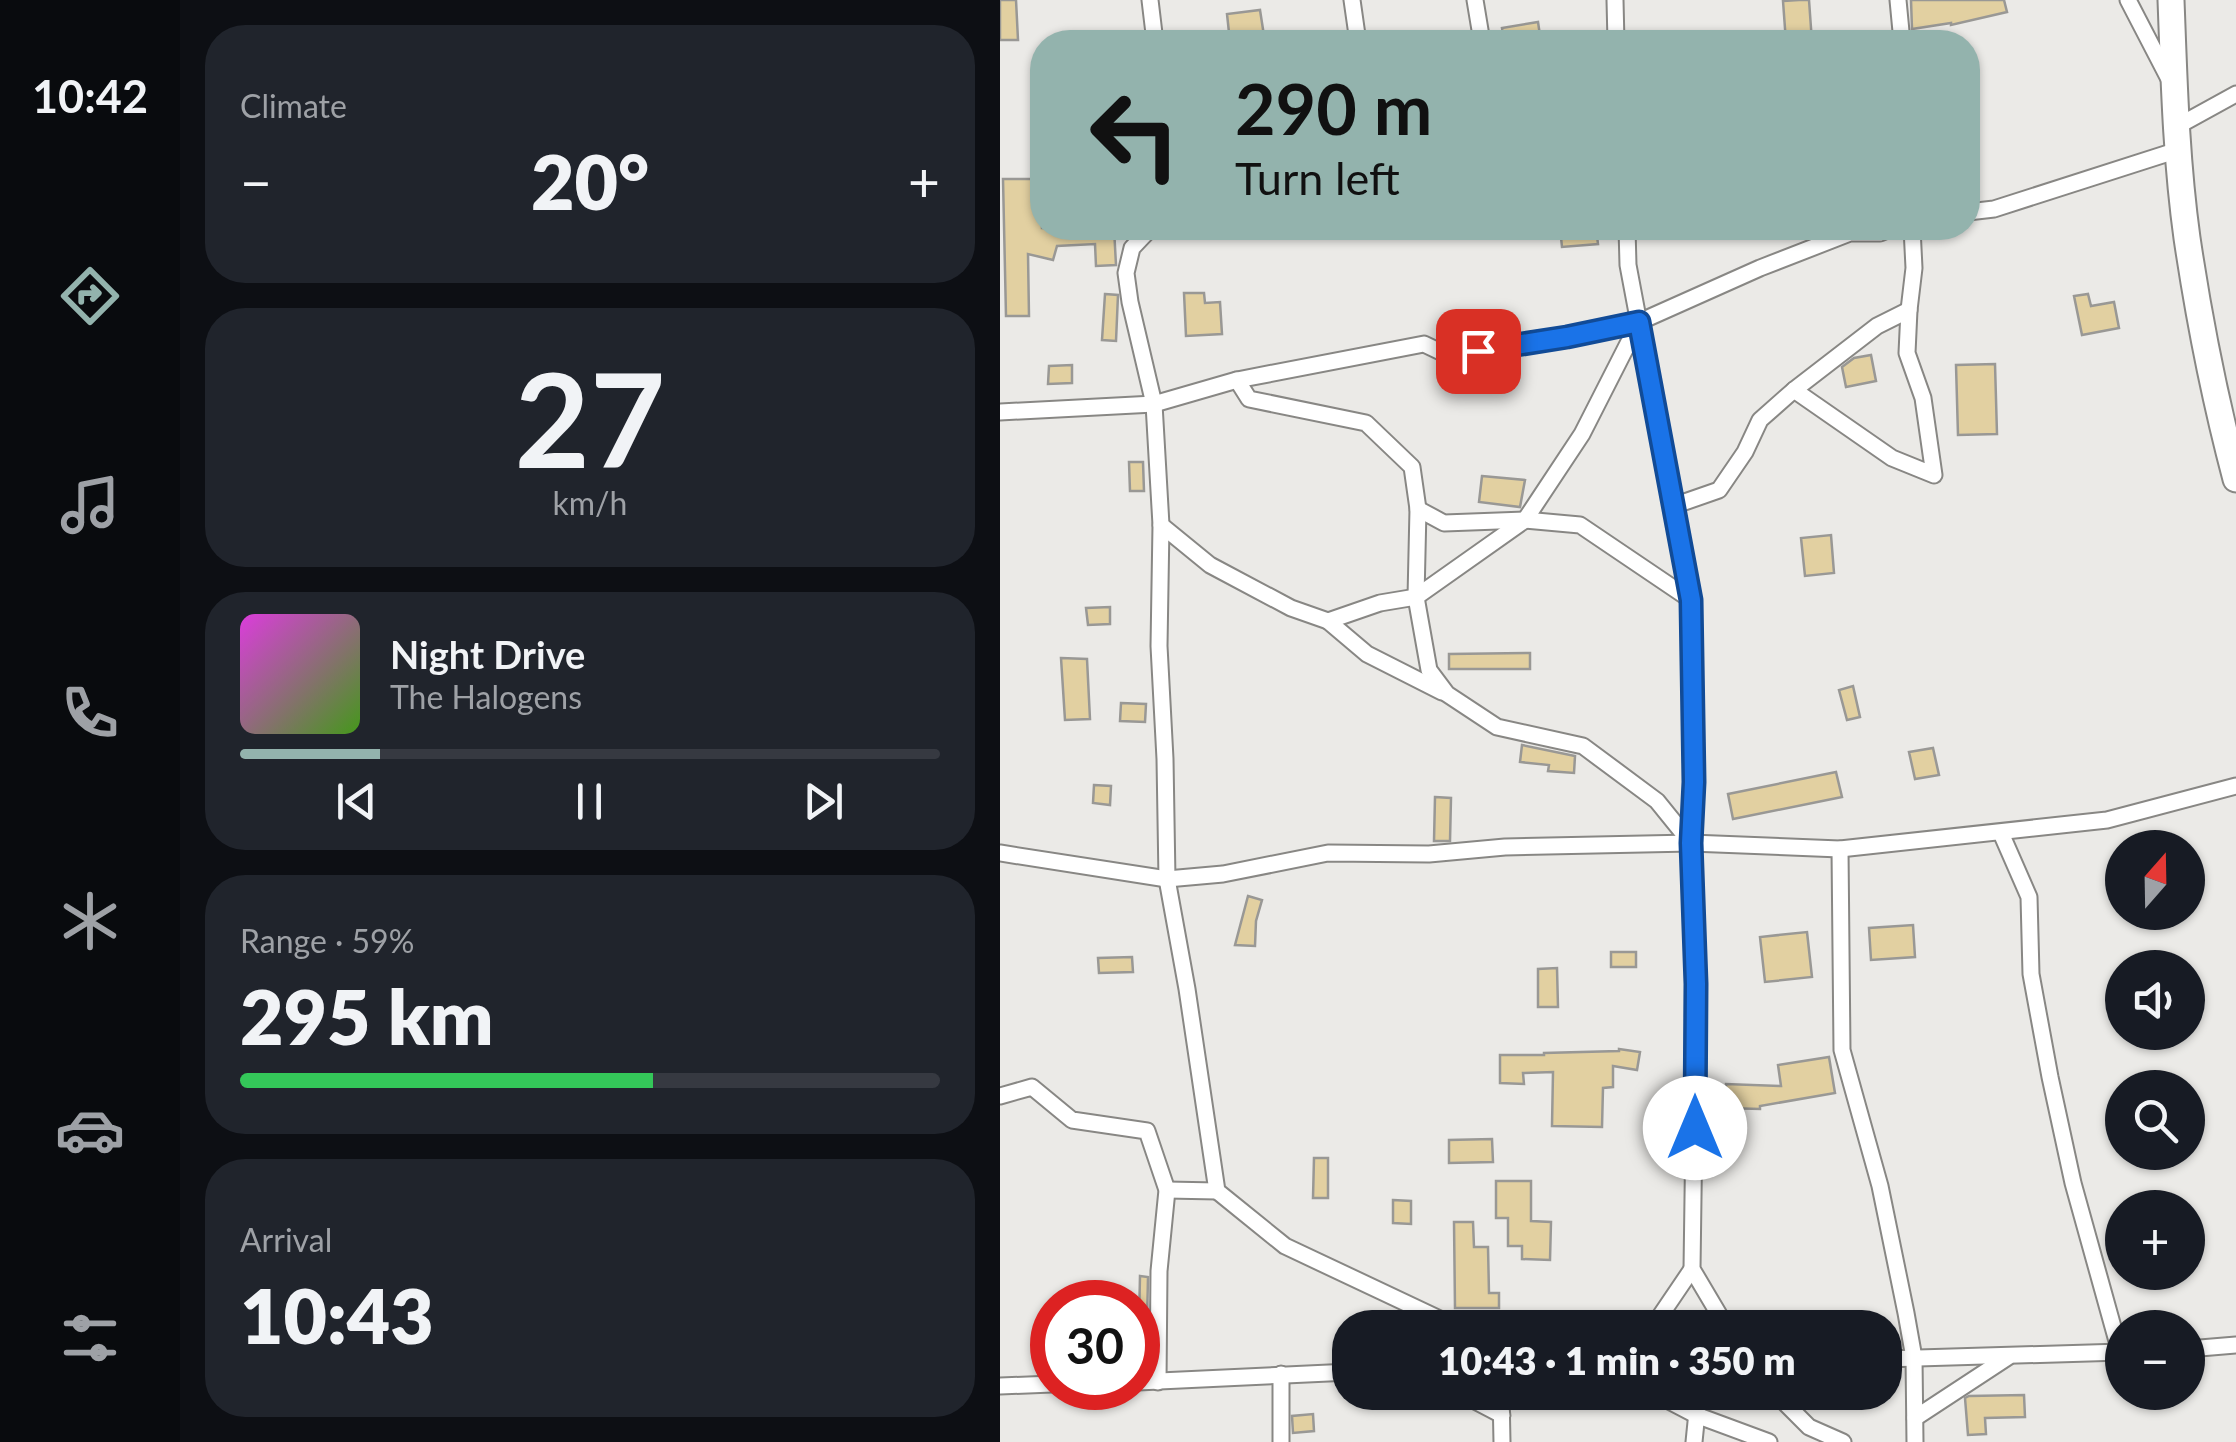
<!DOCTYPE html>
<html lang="en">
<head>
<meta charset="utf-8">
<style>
  :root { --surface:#171b24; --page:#20242c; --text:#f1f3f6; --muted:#9ea1a6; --line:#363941; --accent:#93b3ad }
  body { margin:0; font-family:Lato,sans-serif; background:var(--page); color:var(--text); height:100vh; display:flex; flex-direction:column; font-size:38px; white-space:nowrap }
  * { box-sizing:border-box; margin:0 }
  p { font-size:32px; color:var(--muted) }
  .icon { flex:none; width:55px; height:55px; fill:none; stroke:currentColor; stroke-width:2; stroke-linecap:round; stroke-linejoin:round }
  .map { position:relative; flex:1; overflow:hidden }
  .drawer { display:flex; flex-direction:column; gap:25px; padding:25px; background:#0d0f14; width:820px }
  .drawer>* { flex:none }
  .banner { position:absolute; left:30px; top:30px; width:950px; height:210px; border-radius:40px; box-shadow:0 2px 8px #0004; background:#93b3ad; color:#111; overflow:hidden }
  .needle { width:65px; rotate:20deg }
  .buttons { position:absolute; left:1105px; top:830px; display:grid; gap:20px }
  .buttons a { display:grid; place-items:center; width:100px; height:100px; border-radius:50%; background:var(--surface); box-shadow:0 2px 8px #0004; font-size:50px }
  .speed { position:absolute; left:30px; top:1280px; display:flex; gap:20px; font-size:50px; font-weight:700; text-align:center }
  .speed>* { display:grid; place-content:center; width:130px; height:130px; border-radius:50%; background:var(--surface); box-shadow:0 2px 8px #0004; line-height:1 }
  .speed .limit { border:15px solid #d22; background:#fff; color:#111 }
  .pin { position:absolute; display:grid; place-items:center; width:85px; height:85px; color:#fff; margin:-42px; border-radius:20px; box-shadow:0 5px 15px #0006 }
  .me { position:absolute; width:110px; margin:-55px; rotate:0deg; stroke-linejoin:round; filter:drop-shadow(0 0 8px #0008) }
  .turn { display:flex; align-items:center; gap:35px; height:210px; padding:0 40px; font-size:45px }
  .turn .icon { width:130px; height:130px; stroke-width:2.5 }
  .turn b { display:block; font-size:70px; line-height:85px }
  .big { font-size:75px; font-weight:800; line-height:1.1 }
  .drawer .tile { flex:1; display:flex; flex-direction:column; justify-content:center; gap:15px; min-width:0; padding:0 35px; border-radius:40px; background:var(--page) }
  .drawer .dial { align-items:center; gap:0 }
  .dial b { font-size:130px; line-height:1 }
  .song { display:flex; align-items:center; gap:30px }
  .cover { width:120px; height:120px; border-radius:15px; background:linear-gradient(135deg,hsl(300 70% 55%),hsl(100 70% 35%)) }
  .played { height:10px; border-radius:5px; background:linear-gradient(90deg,var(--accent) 20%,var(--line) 20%) }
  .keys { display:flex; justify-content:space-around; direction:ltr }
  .heat { display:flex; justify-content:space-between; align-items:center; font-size:55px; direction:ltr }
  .charge { height:15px; border-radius:8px; background:linear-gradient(90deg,#34c759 59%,var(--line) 0) }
  .trip { position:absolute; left:332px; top:1310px; width:570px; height:100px; border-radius:40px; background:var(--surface); box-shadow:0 2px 8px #0004; font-weight:800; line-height:100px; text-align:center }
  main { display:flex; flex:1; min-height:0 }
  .tab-bar { display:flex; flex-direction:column; width:180px; justify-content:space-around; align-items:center; background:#090b0e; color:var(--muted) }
  .tab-bar .icon { width:70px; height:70px }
  .tab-bar .on { color:var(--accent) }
  .tab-bar b { font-size:45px; color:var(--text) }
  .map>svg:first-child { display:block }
  .building { fill:#e2d0a1; stroke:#999895; stroke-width:2.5 }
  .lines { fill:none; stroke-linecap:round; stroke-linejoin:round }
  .minor-casing { stroke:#888784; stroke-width:19 }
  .trunk-casing { stroke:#888784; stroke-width:29 }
  .minor { stroke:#fff; stroke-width:15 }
  .trunk { stroke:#fff; stroke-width:25 }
  .route-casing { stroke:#114b97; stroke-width:25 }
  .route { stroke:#1a73e8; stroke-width:18 }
</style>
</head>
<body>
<main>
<nav class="tab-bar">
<b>10:42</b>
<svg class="icon on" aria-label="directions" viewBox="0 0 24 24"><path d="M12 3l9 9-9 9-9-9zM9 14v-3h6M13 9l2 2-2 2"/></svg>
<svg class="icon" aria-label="music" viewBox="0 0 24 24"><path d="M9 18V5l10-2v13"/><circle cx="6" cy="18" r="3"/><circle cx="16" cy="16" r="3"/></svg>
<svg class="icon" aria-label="phone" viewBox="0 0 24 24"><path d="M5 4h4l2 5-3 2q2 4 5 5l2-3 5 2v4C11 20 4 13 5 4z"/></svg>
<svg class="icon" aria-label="climate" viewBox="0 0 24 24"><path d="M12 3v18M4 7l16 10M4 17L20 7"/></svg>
<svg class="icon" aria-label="car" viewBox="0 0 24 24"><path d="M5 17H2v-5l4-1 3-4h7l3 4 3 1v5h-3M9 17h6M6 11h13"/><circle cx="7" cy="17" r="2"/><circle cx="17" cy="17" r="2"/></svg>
<svg class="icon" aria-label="filters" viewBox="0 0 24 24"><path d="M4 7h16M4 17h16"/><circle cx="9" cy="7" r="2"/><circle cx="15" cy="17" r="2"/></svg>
</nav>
<section class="drawer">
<div class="tile"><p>Climate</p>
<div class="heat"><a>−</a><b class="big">20°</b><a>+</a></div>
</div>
<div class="tile dial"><b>27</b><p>km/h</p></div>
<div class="tile">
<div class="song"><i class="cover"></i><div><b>Night Drive</b><p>The Halogens</p></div></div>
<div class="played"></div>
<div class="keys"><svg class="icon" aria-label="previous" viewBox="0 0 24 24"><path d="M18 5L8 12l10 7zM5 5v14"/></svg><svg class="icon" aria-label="pause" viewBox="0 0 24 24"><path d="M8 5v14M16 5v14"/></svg><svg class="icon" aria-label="next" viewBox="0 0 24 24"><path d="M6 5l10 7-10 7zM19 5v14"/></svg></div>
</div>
<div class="tile"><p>Range · 59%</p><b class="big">295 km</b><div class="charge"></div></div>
<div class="tile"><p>Arrival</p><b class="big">10:43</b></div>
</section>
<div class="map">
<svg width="1236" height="1442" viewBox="0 0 1236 1442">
  <rect width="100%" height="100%" fill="#ebeae7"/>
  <g class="building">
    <path d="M 0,0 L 16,0 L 18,40 L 0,40 Z"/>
    <path d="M 799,0 L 809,0 L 812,42 L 786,42 L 783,1 Z"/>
    <path d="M 911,0 L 1004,0 L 1007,12 L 951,25 L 951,23 L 912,29 Z"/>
    <path d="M 260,10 L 265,42 L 230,42 L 227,14 Z"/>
    <path d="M 538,22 L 541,42 L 504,42 L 502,28 Z"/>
    <path d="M 3,179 L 42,179 L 42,228 L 48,228 L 48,230 L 114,228 L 116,265 L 96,266 L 95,244 L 57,246 L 53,260 L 28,254 L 29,316 L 6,316 Z"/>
    <path d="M 560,228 L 596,228 L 598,244 L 562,247 Z"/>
    <path d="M 184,293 L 204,293 L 205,303 L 220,302 L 222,334 L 186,336 Z"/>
    <path d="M 105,294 L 118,295 L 116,341 L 102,340 Z"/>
    <path d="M 1088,294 L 1091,306 L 1114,302 L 1119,328 L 1082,335 L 1074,296 Z"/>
    <path d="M 871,355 L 876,381 L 846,387 L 842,367 L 854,358 Z"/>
    <path d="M 995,364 L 997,434 L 958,435 L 956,365 Z"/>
    <path d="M 72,365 L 72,383 L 48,384 L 49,366 Z"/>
    <path d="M 129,462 L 143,462 L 144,491 L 130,491 Z"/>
    <path d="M 482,476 L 525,480 L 520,507 L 479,502 Z"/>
    <path d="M 831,535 L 834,573 L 805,576 L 801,538 Z"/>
    <path d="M 110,607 L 110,624 L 88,625 L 86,608 Z"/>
    <path d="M 530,653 L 530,669 L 449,669 L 449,654 Z"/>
    <path d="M 61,658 L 87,659 L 90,719 L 65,720 Z"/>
    <path d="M 853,686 L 860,717 L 847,720 L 839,690 Z"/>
    <path d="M 121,703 L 146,704 L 145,722 L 120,721 Z"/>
    <path d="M 522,745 L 575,756 L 574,773 L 548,771 L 549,765 L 520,762 Z"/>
    <path d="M 933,748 L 939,775 L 915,779 L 909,752 Z"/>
    <path d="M 836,772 L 842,797 L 733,819 L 728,794 Z"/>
    <path d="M 94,785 L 111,786 L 110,805 L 93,803 Z"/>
    <path d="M 435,797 L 451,798 L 450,841 L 434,841 Z"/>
    <path d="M 248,896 L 262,900 L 256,921 L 255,946 L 235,945 Z"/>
    <path d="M 913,925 L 915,957 L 871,960 L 869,928 Z"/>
    <path d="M 807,932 L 812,977 L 765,982 L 760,937 Z"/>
    <rect x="611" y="952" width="25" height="15"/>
    <path d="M 132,957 L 133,972 L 99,973 L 98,958 Z"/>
    <path d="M 557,968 L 558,1007 L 538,1007 L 538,969 Z"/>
    <path d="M 619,1049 L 640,1052 L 637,1070 L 613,1066 L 613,1087 L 603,1088 L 602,1127 L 552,1126 L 553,1072 L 523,1073 L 524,1084 L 500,1083 L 500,1055 L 544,1055 L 544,1053 L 619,1051 Z"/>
    <path d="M 829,1057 L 835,1093 L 760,1106 L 760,1109 L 725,1108 L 726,1084 L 781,1086 L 778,1065 Z"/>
    <path d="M 492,1139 L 493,1162 L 449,1163 L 449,1140 Z"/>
    <path d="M 314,1158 L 328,1158 L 328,1198 L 313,1198 Z"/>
    <path d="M 496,1181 L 531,1181 L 531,1221 L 551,1222 L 550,1260 L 522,1259 L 522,1246 L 508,1246 L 508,1218 L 496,1218 Z"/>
    <path d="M 393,1200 L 411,1201 L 411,1224 L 393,1223 Z"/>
    <path d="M 454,1222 L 473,1222 L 474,1247 L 488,1247 L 489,1293 L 499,1293 L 499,1308 L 455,1308 Z"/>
    <path d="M 140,1276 L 148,1277 L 147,1323 L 139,1322 Z"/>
    <path d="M 1024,1395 L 1025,1417 L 985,1418 L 986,1434 L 968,1435 L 965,1398 L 969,1396 Z"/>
    <path d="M 313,1414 L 314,1431 L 293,1433 L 292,1416 Z"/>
  </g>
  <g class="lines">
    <defs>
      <g id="minor">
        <path d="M 150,0 L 155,42"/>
        <path d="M 352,0 L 358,42"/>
        <path d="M 475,0 L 482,42"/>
        <path d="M 615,0 L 616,42"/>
        <path d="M 898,0 L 902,42"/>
        <path d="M 1128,0 L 1170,81"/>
        <path d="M 1176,127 L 1236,94"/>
        <path d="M 968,212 L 994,209 L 1178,150"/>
        <path d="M 151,228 L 132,248 L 126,273 L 130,302 L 154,404 L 161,525 L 159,646 L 165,759 L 167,879 L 187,989 L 217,1191 L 285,1246 L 444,1321 L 451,1328"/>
        <path d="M 627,228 L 628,265 L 691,600 L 694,782 L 691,843 L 696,984 L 692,1269 L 727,1328"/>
        <path d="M 237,380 L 249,399 L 366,423 L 412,467 L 418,509 L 416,597 L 429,670 L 447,694 L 497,727 L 583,746 L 657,801 L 691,843"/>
        <path d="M 794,390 L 892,458 L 934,475 L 923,398 L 907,353 L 909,310 L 914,268 L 912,228"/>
        <path d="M 0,412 L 154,404 L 237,380 L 424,344 L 447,355 L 567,337 L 639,322 L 760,268 L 850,233 L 880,233 L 892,228"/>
        <path d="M 673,506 L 719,490 L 745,452 L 760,420 L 794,390 L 877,326 L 909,310"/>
        <path d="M 418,509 L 444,523 L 525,520 L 580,525 L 691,600"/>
        <path d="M 161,525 L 210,565 L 291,608 L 328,621 L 380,603 L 416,597 L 525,520 L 582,434 L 639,322"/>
        <path d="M 328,621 L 367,654 L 442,692"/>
        <path d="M 1001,833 L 1029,897 L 1031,974 L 1050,1077 L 1073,1183 L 1120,1352"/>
        <path d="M 840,849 L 842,1050 L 880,1186 L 906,1313 L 914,1358 L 915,1442"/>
        <path d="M 0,853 L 167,879 L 223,874 L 328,853 L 429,854 L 505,847 L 691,843 L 840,849 L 1107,820 L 1236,786"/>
        <path d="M 0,1096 L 32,1087 L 72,1120 L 147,1131 L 167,1190 L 159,1271 L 158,1382"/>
        <path d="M 167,1190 L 217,1191"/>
        <path d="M 652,1328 L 692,1269"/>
        <path d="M 1188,1349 L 1236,1345"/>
        <path d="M 885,1359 L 1122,1352"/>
        <path d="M 281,1374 L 281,1442"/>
        <path d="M 138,1382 L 350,1372"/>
        <path d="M 0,1386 L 52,1384"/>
        <path d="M 458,1392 L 502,1415"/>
        <path d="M 501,1392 L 502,1442"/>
        <path d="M 652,1392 L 696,1415 L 769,1442"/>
        <path d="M 774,1392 L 809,1427 L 843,1442"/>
        <path d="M 915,1418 L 1008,1357"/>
        <path d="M 694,1442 L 699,1392"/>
      </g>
      <path id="trunk" d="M 1171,0 C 1174,79 1176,159 1187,238 C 1199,319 1215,400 1236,479"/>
    </defs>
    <use href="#minor" class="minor-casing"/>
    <use href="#trunk" class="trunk-casing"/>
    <use href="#minor" class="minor"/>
    <use href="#trunk" class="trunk"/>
  </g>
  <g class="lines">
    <defs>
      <path id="route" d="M 478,351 L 567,337 L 639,322 L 691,600 L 694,782 L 691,843 L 696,984 L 695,1128"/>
    </defs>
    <use href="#route" class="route-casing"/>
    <use href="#route" class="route"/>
  </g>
</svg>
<div class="buttons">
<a><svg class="needle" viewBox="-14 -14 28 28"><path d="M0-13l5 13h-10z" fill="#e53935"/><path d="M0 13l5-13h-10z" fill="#9ea1a6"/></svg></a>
<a><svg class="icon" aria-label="sound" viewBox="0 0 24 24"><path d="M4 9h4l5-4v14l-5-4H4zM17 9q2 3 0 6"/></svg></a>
<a><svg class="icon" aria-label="search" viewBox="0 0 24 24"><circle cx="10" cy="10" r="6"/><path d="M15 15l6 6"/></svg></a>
<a>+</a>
<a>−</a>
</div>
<div class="speed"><div class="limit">30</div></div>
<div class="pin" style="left:478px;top:351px;background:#d93025"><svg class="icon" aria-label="arrive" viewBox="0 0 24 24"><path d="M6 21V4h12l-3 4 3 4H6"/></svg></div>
<svg class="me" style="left:695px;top:1128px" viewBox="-20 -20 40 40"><circle r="19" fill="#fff"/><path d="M0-13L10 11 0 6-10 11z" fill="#1a73e8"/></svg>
<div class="trip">10:43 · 1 min · 350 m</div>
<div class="banner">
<div class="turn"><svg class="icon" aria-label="left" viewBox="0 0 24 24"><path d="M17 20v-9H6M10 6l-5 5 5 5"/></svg><div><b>290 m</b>Turn left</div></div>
</div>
</div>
</main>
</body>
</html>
